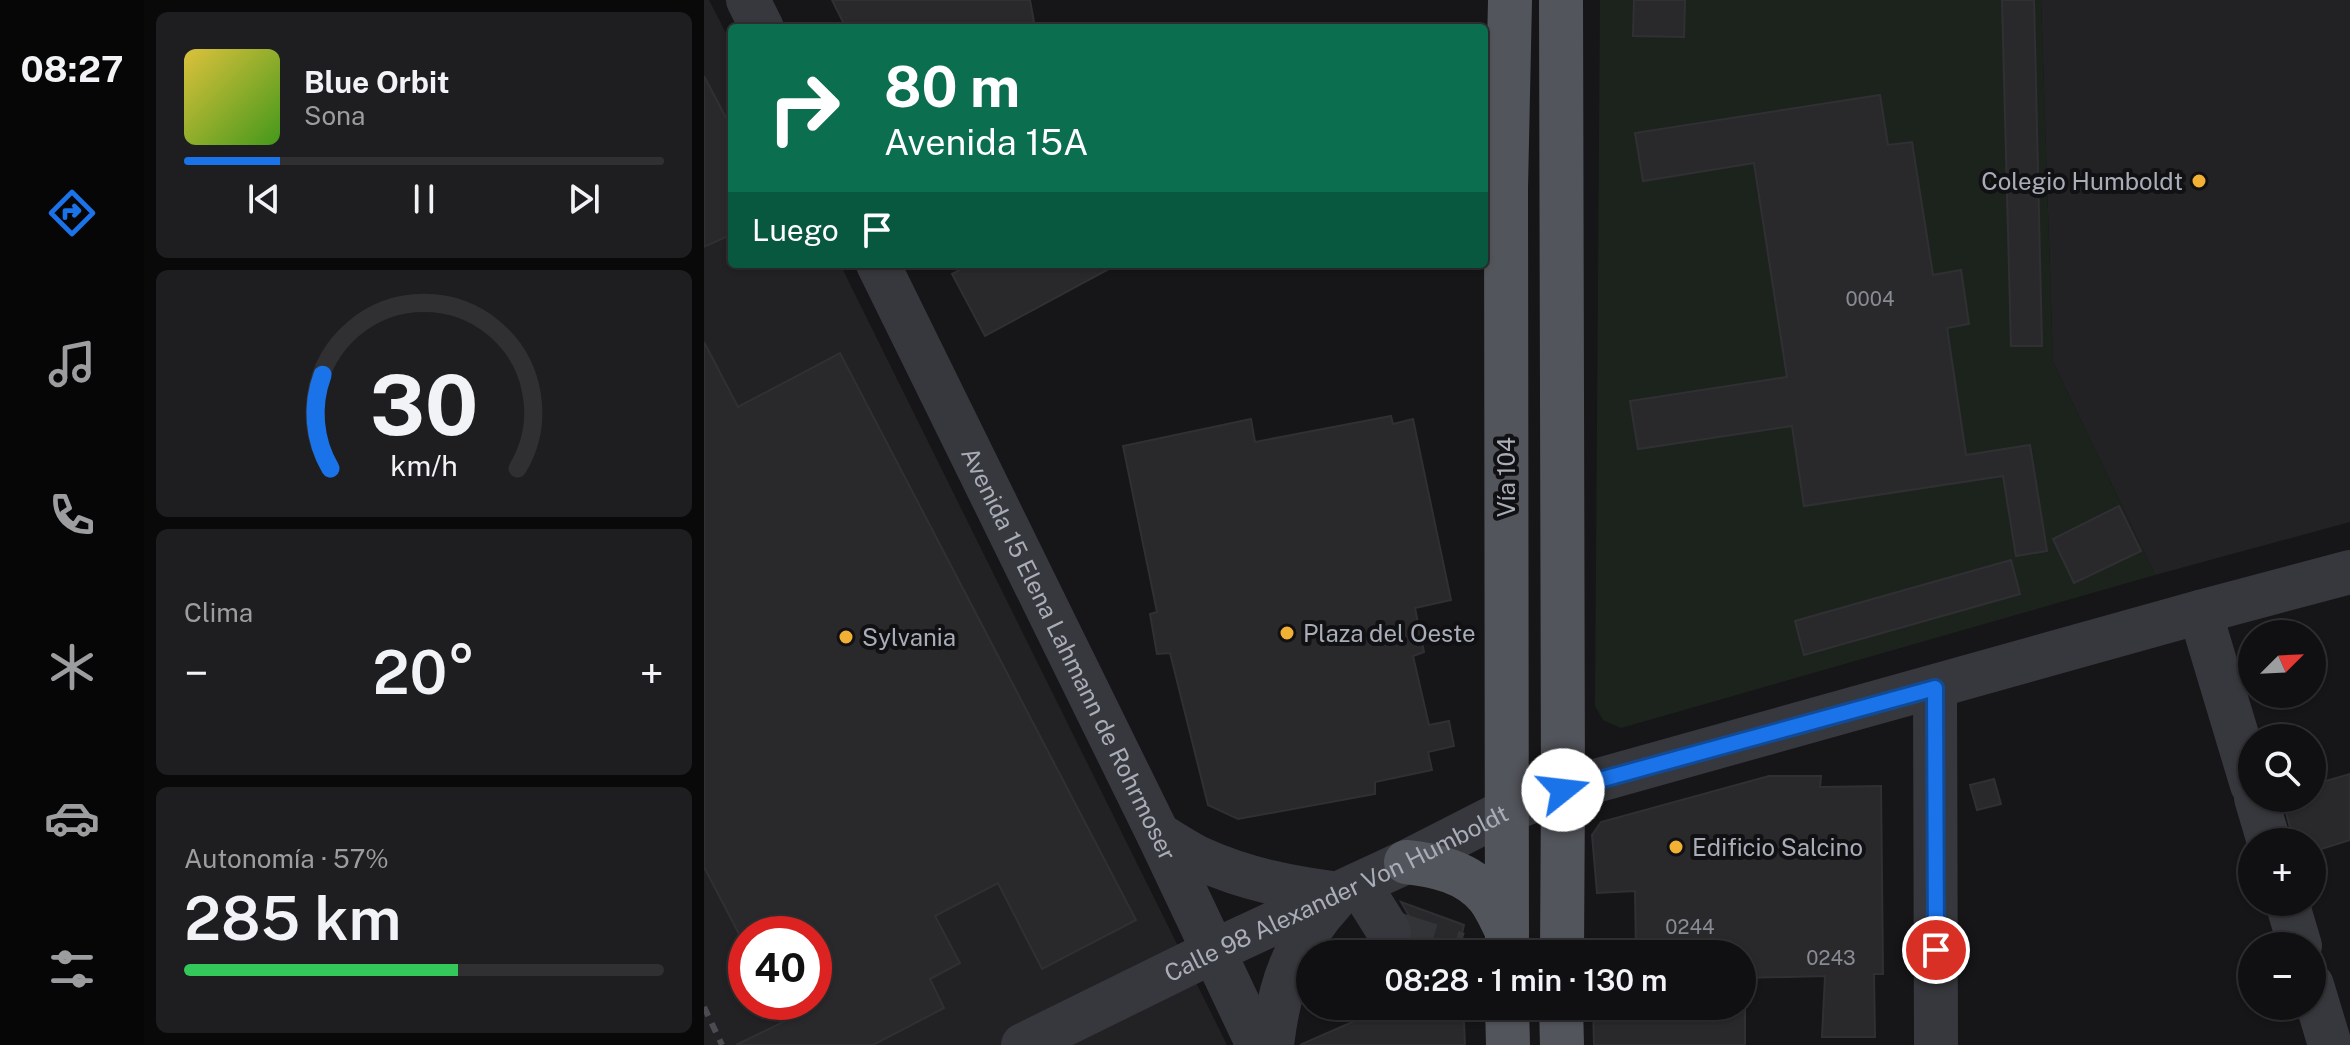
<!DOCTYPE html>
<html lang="es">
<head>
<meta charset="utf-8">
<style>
  :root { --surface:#101012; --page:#1e1e20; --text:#f1f3f6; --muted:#9c9d9f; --line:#303032; --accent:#1a73e8 }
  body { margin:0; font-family:"Public Sans",sans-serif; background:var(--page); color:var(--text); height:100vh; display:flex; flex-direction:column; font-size:30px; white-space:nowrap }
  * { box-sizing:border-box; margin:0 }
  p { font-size:26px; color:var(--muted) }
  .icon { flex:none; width:44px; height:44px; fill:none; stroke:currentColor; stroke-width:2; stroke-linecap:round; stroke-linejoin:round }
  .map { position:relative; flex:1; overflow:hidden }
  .side { display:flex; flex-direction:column; gap:12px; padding:12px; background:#09090a; width:560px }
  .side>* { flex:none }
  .hud { position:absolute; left:24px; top:24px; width:760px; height:244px; border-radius:8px; box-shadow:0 2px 6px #0004,0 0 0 2px var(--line); background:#0b6e4f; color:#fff; overflow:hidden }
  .needle { width:52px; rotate:66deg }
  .fabs { position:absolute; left:1534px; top:620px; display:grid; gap:16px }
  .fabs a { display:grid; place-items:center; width:88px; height:88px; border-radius:50%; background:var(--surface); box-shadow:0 2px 6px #0004,0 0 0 2px var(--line); font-size:40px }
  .speed { position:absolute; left:24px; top:916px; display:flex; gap:16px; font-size:40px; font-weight:700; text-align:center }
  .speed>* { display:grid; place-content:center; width:104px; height:104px; border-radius:50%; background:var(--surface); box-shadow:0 2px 6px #0004,0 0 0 2px var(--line); line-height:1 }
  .speed .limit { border:12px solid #d22; background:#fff; color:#111 }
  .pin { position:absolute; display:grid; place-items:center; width:68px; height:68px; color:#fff; margin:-34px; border:4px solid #fff; border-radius:50%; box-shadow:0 2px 8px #0007 }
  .me { position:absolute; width:88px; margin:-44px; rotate:74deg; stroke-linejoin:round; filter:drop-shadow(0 0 6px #0008) }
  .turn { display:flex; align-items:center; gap:28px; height:168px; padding:0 24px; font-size:36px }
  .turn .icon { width:104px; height:104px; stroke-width:2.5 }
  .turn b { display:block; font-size:56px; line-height:68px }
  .then { display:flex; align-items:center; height:76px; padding:0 24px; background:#0003; gap:16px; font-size:30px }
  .big { font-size:60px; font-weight:600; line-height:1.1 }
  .side .tile { flex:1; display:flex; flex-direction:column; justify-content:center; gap:12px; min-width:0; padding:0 28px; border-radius:12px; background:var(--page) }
  .side .dial { align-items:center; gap:0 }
  .dial svg { height:208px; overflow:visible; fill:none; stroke:var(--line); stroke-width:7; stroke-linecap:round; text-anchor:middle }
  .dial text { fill:var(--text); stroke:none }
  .song { display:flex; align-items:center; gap:24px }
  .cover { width:96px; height:96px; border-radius:12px; background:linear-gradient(135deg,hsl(50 70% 55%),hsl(100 70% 35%)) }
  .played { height:8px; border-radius:4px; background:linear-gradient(90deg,var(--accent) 20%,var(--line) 20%) }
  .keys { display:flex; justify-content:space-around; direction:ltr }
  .heat { display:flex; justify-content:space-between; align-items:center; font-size:44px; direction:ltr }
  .charge { height:12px; border-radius:6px; background:linear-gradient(90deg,#34c759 57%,var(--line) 0) }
  .trip { position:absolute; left:592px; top:940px; width:460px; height:80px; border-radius:40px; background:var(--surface); box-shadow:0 2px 6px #0004,0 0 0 2px var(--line); font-weight:600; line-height:80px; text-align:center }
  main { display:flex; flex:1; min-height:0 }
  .menu { display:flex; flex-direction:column; width:144px; justify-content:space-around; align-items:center; background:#060607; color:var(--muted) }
  .menu .icon { width:56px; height:56px }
  .menu .active { color:var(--accent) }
  .menu b { font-size:36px; color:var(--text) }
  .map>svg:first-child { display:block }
  .built { fill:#222225; fill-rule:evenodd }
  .green { fill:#1c231d; fill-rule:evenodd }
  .building { fill:#29292c; stroke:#303034; stroke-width:2 }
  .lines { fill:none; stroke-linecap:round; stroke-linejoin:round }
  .minor-tunnel { stroke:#333438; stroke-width:44; stroke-dasharray:44 22; stroke-linecap:butt }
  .minor { stroke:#37383d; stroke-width:44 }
  .major { stroke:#53555c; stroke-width:44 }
  .rail { stroke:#4a4c52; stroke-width:6; stroke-dasharray:10 8; stroke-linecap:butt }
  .route-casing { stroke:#114b97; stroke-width:20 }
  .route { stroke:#1a73e8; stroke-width:14 }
  .poi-dot { fill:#f2b134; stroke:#111113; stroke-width:3 }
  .labels { text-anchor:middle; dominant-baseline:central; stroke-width:8; stroke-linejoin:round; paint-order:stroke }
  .number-label { font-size:20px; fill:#888b94 }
  .poi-label { font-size:24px; fill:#a8adb8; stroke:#111113; text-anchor:start }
  .street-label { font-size:24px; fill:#a8adb8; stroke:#111113 }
</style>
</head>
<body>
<main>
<nav class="menu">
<b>08:27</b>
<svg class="icon active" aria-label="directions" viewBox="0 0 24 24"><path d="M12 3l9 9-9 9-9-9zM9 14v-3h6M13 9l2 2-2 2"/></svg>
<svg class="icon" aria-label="music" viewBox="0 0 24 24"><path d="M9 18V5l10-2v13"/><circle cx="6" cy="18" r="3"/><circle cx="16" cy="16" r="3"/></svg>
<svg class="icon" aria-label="phone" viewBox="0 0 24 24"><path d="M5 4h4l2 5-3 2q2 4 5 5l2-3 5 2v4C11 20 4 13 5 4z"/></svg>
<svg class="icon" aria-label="climate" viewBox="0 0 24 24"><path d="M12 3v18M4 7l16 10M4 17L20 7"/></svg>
<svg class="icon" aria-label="car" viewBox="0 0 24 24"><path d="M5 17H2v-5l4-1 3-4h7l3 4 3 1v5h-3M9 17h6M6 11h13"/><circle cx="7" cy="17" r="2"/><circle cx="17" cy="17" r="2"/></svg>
<svg class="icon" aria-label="filters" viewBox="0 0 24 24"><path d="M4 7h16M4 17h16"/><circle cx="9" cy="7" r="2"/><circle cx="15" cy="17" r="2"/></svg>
</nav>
<section class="side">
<div class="tile">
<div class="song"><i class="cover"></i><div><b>Blue Orbit</b><p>Sona</p></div></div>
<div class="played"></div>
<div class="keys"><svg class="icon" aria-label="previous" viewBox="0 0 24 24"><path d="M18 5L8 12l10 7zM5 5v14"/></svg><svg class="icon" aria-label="pause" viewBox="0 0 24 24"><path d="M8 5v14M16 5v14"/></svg><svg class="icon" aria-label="next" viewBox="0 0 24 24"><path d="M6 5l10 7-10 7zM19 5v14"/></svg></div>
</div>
<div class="tile dial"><svg viewBox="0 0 100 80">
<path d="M14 69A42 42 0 1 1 86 69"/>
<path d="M14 69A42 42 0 0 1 11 33" stroke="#1a73e8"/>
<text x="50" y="56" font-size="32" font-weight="700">30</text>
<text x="50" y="72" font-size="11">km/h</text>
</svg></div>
<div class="tile"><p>Clima</p>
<div class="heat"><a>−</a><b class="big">20°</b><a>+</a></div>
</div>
<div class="tile"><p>Autonomía · 57%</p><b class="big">285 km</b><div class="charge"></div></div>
</section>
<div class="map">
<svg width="1646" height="1045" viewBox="0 0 1646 1045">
  <rect width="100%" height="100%" fill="#161618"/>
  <g class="built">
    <path d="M 0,0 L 5,0 L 28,45 L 28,264 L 136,264 L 523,1045 L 0,1045 ZM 42,934 L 110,934 L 110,1002 L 42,1002 Z"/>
    <path d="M 1337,0 L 1646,0 L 1646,522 L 1451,575 L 1349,362 Z"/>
  </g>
  <path class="green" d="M 896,0 L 1337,0 L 1349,362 L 1451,575 L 917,728 L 899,720 L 891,706 ZM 1176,96 L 1184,145 L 1229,275 L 1257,271 L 1265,324 L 1243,328 L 1266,481 L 1100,506 L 1088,426 L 934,449 L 927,401 L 1083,377 L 1050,163 L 939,181 L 931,133 Z"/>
  <g class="building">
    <path d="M 128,0 L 326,0 L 330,22 L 318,28 L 142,28 Z"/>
    <path d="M 930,0 L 981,0 L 980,37 L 929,36 Z"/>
    <path d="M 1298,0 L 1330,0 L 1338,346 L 1307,346 Z"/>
    <path d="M 0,76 L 28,129 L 28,234 L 0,247 Z"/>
    <path d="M 1176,95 L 1184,145 L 1208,142 L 1229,275 L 1257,270 L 1265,324 L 1243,328 L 1262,455 L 1326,445 L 1343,551 L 1312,556 L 1299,476 L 1100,506 L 1088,426 L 934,449 L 926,401 L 1083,377 L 1050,163 L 939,181 L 931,133 Z"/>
    <path d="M 267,264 L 414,264 L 281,336 L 248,274 Z"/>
    <path d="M 0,342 L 34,407 L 136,353 L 432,920 L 338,969 L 294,883 L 231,916 L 256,963 L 226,979 L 240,1008 L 169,1045 L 32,1045 L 110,1007 L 110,934 L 35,934 L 0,867 Z"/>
    <path d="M 687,416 L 689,424 L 709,419 L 747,600 L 711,608 L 720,652 L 709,656 L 725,725 L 745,721 L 750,746 L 724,752 L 728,770 L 671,782 L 671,794 L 534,819 L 504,805 L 466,653 L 453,654 L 446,614 L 453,612 L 419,446 L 547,419 L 551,442 Z"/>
    <path d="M 1415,506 L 1437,551 L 1370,583 L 1349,539 Z"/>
    <path d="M 1307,560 L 1316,594 L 1100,655 L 1091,621 Z"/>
    <path d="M 1646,774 L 1646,840 L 1608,852 L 1608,842 L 1590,842 L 1578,798 L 1608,798 L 1608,785 Z"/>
    <path d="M 1065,776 L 1117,776 L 1116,787 L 1177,786 L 1179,974 L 1170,974 L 1171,1037 L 1118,1037 L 1121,976 L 1038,978 L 1038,954 L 932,954 L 931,891 L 893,893 L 888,835 L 897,822 Z"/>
    <path d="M 1290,779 L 1297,804 L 1273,810 L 1266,785 Z"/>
    <path d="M 697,902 L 760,925 L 753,954 L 696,954 L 707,944 L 710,932 L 707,919 Z"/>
    <path d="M 647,1006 L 752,1006 L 760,1023 L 761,1045 L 596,1045 L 653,1020 Z"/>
    <path d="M 889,1006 L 1041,1006 L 1041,1045 L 890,1045 Z"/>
  </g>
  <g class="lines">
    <path class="minor-tunnel" d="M 685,932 L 754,954"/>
    <g class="minor">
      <path d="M 44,0 L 58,28"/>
      <path id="s1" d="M 174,264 L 454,834 L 554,1045"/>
      <path d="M 1496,612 L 1548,785"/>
      <path d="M 1231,688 L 1232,1045"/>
      <path d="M 1552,798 L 1565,842"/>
      <path d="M 454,834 C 468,842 482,852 497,859 C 541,879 587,888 635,894"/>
      <path d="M 655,884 L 685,932"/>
      <path d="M 1583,902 L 1596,946"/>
      <path d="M 1608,985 L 1626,1045"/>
      <path id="s2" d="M 319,1045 L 510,951 L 702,862 L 802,811 L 859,790 L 1496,612 L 1646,572"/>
      <path d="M 568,1045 C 575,986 589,944 630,900"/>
    </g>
    <g class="major">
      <path d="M 857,0 L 859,790 L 858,954"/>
      <path d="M 702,862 C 731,865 764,872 784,897 C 792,907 797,920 803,931"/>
      <path d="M 803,954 L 802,188 L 806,0"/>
      <path d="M 803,1006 L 804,1045"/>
      <path d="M 857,1006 L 858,1045"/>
    </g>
    <path class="rail" d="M 0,1007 L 18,1045"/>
  </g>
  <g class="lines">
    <defs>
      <path id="route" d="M 859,790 L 1231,688 L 1232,950"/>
    </defs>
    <use href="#route" class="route-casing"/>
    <use href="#route" class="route"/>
  </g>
  <g class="poi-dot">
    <circle cx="1495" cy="181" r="8"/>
    <circle cx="583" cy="633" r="8"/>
    <circle cx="142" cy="637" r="8"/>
    <circle cx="972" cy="847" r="8"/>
  </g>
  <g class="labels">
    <g class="number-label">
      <text x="1166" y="299">0004</text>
      <text x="986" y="927">0244</text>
      <text x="1127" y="958">0243</text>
    </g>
    <g class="poi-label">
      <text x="1479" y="181" text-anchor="end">Colegio Humboldt</text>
      <text x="599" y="633">Plaza del Oeste</text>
      <text x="158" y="637">Sylvania</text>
      <text x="988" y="847">Edificio Salcino</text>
    </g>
    <g class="street-label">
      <text transform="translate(802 477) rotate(-90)">Vía 104</text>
      <text stroke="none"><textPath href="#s1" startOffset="434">Avenida 15 Elena Lahmann de Rohrmoser</textPath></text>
      <text stroke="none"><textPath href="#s2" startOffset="348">Calle 98 Alexander Von Humboldt</textPath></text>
    </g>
  </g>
</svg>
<div class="fabs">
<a><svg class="needle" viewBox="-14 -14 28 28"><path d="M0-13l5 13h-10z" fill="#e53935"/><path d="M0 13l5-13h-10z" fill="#9c9d9f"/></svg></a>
<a><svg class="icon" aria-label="search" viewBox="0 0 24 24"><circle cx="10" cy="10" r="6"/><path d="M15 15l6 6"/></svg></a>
<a>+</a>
<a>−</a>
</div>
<div class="speed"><div class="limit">40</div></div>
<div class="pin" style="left:1232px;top:950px;background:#d93025"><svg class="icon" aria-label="arrive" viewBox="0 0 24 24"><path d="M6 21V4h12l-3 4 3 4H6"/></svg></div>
<svg class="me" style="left:859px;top:790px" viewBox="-20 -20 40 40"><circle r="19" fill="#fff"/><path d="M0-13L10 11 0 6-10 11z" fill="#1a73e8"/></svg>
<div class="trip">08:28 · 1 min · 130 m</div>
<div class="hud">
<div class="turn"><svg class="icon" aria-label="right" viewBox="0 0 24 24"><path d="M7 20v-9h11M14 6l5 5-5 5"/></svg><div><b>80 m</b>Avenida 15A</div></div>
<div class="then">Luego<svg class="icon" aria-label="arrive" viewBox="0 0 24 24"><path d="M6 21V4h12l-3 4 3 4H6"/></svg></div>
</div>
</div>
</main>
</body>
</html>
